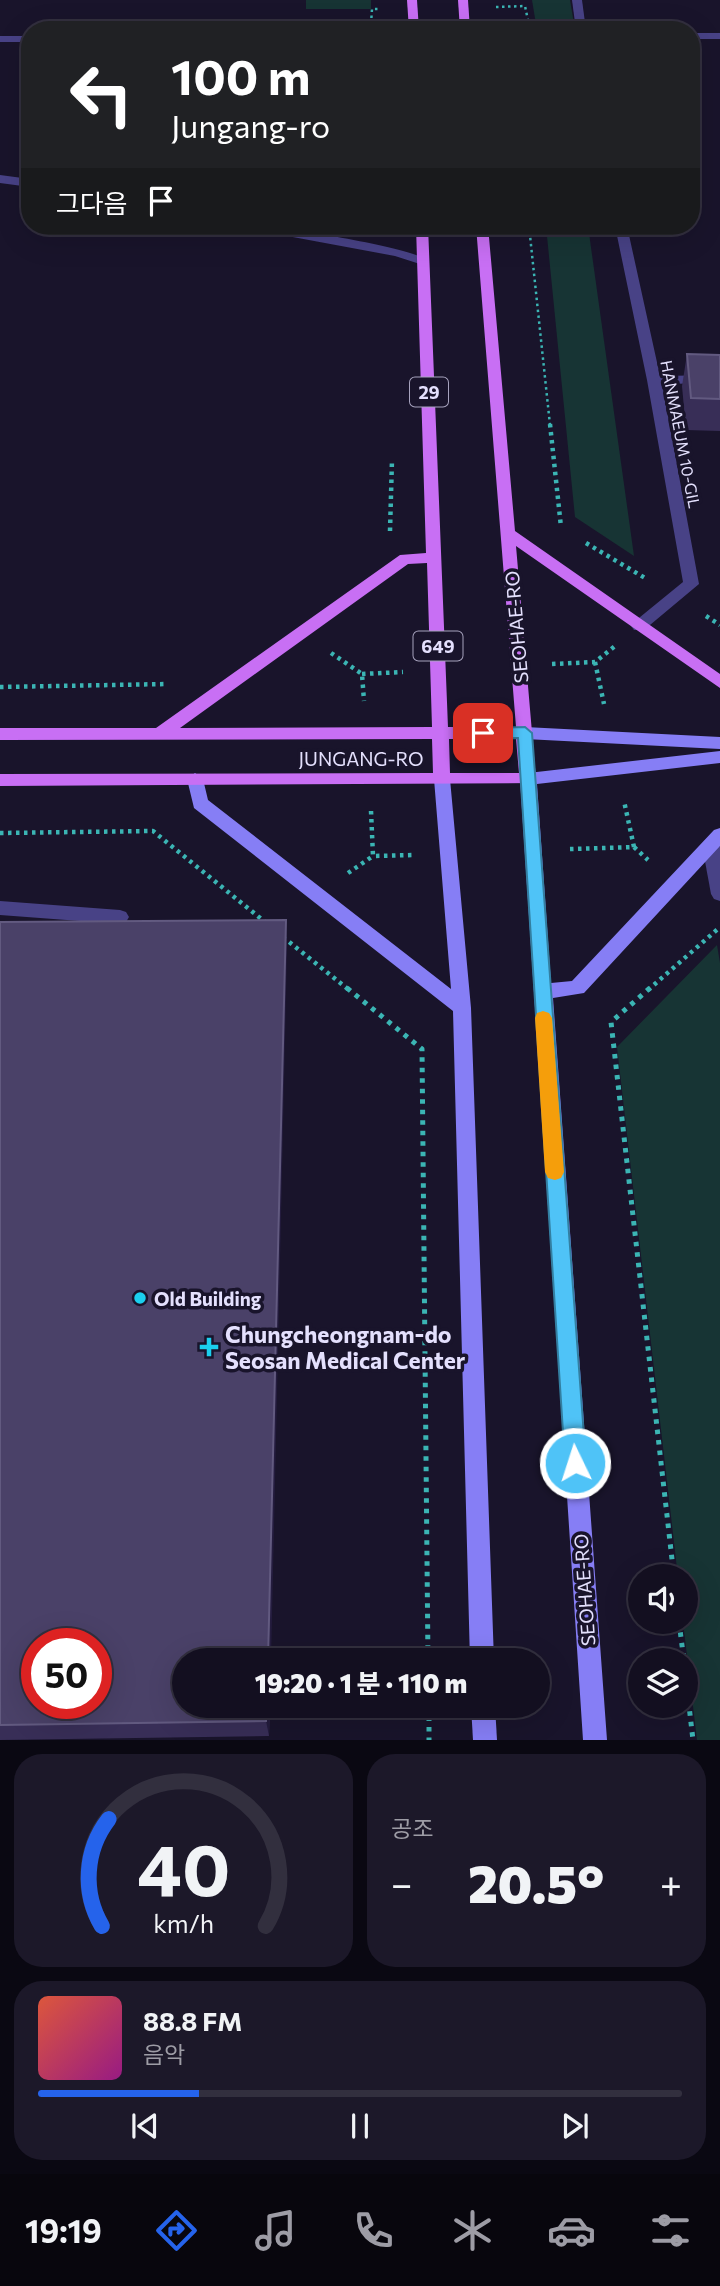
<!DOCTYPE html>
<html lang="ko">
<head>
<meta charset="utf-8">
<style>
  :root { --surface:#130f20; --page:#1c1829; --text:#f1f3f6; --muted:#9d9ca5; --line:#322f3e; --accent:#2563eb }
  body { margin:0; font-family:Commissioner,"Noto Sans KR",sans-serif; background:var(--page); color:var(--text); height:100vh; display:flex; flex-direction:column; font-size:26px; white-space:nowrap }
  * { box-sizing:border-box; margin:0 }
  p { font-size:23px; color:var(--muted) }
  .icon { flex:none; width:38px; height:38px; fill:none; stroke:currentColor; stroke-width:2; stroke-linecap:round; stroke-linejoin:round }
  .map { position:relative; height:1740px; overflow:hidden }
  .drawer { display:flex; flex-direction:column; gap:14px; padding:14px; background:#0a0812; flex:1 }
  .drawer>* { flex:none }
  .hud { position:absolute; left:21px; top:21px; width:679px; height:214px; border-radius:28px; box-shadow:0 7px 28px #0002,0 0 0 2px var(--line); background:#202124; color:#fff; overflow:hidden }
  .fabs { position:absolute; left:628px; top:1564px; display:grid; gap:14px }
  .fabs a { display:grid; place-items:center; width:70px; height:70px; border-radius:50%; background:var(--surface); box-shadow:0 7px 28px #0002,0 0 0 2px var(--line); font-size:35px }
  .speed { position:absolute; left:21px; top:1628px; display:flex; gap:14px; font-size:35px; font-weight:700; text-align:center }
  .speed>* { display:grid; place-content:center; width:91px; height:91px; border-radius:50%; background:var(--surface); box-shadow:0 7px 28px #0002,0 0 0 2px var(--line); line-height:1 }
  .speed .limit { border:10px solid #d22; background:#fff; color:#111 }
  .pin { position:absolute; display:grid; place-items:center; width:60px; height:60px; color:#fff; margin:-30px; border-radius:14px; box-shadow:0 4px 10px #0006 }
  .me { position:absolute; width:77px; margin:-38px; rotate:356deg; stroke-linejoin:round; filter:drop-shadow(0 0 5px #0008) }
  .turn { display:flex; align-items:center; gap:24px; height:147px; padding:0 35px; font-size:32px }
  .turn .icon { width:91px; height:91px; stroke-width:2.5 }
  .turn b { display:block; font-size:49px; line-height:60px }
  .then { display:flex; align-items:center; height:66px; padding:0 35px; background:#0003; gap:14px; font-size:26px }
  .big { font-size:52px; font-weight:800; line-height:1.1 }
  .drawer .widget { flex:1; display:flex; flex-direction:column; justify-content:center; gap:10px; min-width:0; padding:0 24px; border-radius:28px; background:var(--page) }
  .drawer .dial { align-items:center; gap:0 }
  .dial svg { height:182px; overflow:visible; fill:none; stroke:var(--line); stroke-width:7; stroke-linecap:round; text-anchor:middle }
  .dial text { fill:var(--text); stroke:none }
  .song { display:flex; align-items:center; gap:21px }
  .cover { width:84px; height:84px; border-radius:10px; background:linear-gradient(135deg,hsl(10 70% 55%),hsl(310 70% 35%)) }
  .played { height:7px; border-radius:4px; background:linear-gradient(90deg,var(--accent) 25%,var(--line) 25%) }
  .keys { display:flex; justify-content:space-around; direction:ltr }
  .heat { display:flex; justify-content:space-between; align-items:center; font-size:38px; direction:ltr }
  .drawer .tiles { flex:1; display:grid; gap:14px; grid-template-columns:1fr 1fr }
  .widget:last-child { grid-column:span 2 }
  .trip { position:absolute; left:172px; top:1648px; width:378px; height:70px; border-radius:35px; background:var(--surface); box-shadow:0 7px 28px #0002,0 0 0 2px var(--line); font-weight:800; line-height:70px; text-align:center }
  .dock { display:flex; height:112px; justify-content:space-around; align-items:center; background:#08060d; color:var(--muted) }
  .dock .icon { width:49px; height:49px }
  .dock .selected { color:var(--accent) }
  .dock b { font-size:32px; color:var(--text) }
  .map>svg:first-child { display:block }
  .green { fill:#173434 }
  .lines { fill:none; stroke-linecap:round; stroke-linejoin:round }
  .path-far2 { stroke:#3bb5b4; stroke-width:2.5; stroke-dasharray:2.5 3.5; stroke-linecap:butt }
  .path-far1 { stroke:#3bb5b4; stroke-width:4.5; stroke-dasharray:3.5 4.5; stroke-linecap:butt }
  .path { stroke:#3bb5b4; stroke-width:5; stroke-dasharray:4.5 6; stroke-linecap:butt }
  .lane { fill:#484286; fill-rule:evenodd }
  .street { fill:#484286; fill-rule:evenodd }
  .secondary { fill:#867ef5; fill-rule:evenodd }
  .primary { fill:#c86ff4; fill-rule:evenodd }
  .wall { fill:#382e57 }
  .shaded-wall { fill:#241c3e }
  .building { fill:#4a4168; stroke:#625a80; stroke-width:2; fill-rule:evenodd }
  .route { fill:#4fc3f7; stroke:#337fa1; stroke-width:2 }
  .slow { fill:#f59e0b }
  .poi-dot { fill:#1bcfee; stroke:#19142b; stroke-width:2.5 }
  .labels { text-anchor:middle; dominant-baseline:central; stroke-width:7; stroke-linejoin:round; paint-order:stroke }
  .far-street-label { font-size:16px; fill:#e4e0fd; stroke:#19142b }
  .shield { fill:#19142b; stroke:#a7a3be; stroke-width:2 }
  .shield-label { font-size:18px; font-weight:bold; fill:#e4e0fd }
  .street-label { font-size:19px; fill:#e4e0fd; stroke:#19142b }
  .poi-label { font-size:19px; font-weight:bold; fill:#e4e0fd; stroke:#19142b; text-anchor:start }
  .near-poi-label { font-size:23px; font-weight:bold; fill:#e4e0fd; stroke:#19142b; text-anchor:start }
</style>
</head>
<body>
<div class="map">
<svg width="720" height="1740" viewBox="0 0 720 1740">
  <rect width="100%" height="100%" fill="#19142b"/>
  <g class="green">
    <rect x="306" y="0" width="65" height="9"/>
    <path d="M 532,0 L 570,0 L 574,24 L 536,24 Z"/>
    <path d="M 546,226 L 588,226 L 634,556 L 575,517 Z"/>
    <path d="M 717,945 L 720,963 L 720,1740 L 697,1740 L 683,1622 L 686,1622 L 686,1577 L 678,1577 L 617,1047 Z"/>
  </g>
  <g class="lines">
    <g class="path-far2">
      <path d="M 496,7 L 525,6 L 530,30"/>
      <path d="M 371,24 L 372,9 L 380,9"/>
      <path d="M 52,26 L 371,24 L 371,30"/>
      <path d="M 529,226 L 550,425"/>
    </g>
    <g class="path-far1">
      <path d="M 550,424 L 561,527"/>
      <path d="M 390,531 L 392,460"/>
      <path d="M 586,543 L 645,578"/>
      <path d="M 706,616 L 720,625"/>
      <path d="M 331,653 L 362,674 L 364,701"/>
      <path d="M 595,662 L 604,704"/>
      <path d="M 552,664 L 595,662 L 615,646"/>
      <path d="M 362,674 L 403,672"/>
      <path d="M 0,687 L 167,684"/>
      <path d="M 371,811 L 373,856 L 414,855"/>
      <path d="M 0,833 L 153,831 L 265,922"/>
      <path d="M 634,847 L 648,860"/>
      <path d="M 570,849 L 634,847 L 624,801"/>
      <path d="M 348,873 L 373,856"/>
      <path d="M 283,937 L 349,990"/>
      <path d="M 648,990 L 719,928"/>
    </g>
    <g class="path">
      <path d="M 347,988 L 422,1049 L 428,1661"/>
      <path d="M 650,988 L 611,1022 L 674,1577"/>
      <path d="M 679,1622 L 684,1661"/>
      <path d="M 686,1680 L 693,1740"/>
      <path d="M 429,1706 L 429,1740"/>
    </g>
    <path class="lane" d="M 0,901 L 120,910 L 126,912 L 129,917 L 126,922 L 120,924 L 0,915 Z"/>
    <g class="street">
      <path d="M 572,0 L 582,0 L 586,30 L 576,30 Z"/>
      <rect x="691" y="33" width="29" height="6"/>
      <rect x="0" y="36" width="30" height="6"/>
      <path d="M 0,175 L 30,179 L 30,187 L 0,183 Z"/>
      <path d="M 249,226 C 275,225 412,247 429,261 L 423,265 L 395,256 L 255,230 Z"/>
      <path d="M 615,226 L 627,226 L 660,376 L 720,375 L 720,383 L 662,384 L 699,584 L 644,630 L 634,630 L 631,626 L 634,622 L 683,582 L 647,380 Z"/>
      <path d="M 711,838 L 717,840 L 720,847 L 720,901 L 714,899 L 711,894 L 702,845 L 705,840 Z"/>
    </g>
    <g class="secondary">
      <path d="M 525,727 L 720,737 L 720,749 L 525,739 L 517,733 Z"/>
      <path d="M 720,751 L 720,763 L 537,784 L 551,983 L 572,981 L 714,830 L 720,828 L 720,846 L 584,993 L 553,998 L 607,1740 L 583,1740 L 520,779 L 528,773 Z"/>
      <path d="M 195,773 L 203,779 L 208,800 L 451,989 L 434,779 L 442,773 L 450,779 L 471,1008 L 494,1661 L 470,1661 L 453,1011 L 194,808 L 187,779 Z"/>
      <path d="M 471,1706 L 495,1706 L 497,1740 L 473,1740 Z"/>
    </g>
    <g class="primary">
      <path d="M 407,0 L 417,0 L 419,30 L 409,30 Z"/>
      <path d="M 458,0 L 468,0 L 470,30 L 460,30 Z"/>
      <path d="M 416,226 L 428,226 L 448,727 L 516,727 L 476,226 L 488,226 L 515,531 L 720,674 L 720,688 L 516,546 L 536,779 L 534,783 L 0,786 L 0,774 L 433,773 L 432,739 L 0,740 L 0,728 L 156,728 L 400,555 L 426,553 ZM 427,563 L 432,727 L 180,728 L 408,564 ZM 449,739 L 516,739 L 519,773 L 450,773 Z"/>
    </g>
  </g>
  <g class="wall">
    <path d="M 687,354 L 720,355 L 720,431 L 686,430 L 682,386 Z"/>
    <path d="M 286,920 L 287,950 L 184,1706 L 270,1706 L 269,1736 L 0,1740 L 0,922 Z"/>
  </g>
  <g class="shaded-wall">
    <path d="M 286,920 L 287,950 L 271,1661 L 268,1661 Z"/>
    <path d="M 267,1706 L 270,1706 L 269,1736 L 266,1721 Z"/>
  </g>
  <g class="building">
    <path d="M 687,354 L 720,355 L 720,399 L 691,398 Z"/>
    <path d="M 286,920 L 268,1661 L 184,1661 L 184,1706 L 267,1706 L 266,1721 L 0,1725 L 0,922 ZM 37,1643 L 96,1643 L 96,1703 L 37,1703 Z"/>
  </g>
  <path class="route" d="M 525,727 L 532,733 L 586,1463 L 583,1470 L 575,1473 L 568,1470 L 565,1463 L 518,738 L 483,739 L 475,733 L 483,728 Z"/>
  <path class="slow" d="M 543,1011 L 549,1013 L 552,1018 L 564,1172 L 561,1178 L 555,1180 L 548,1178 L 545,1172 L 535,1018 L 537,1013 Z"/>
  <g class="poi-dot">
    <circle cx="140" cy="1298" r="7"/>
    <path d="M205.5 1336.5h7v7h7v7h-7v7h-7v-7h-7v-7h7z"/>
  </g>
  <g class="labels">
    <g class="far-street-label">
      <text transform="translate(681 434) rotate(79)">HANMAEUM 10-GIL</text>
    </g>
    <g class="shield">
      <rect x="410" y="377.5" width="38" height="29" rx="5"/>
      <rect x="413.5" y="631.5" width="49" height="29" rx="5"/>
    </g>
    <g class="shield-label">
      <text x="429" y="392">29</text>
      <text x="438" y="646">649</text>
    </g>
    <g class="street-label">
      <text transform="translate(516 627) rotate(-95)">SEOHAE-RO</text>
      <text x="361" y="758">JUNGANG-RO</text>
      <text transform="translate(584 1590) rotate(-94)">SEOHAE-RO</text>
    </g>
    <g class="poi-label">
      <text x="154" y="1298">Old Building</text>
    </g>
    <g class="near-poi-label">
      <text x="225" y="1334">Chungcheongnam-do<tspan x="225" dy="26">Seosan Medical Center</tspan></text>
    </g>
  </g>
</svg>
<div class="fabs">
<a><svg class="icon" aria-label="sound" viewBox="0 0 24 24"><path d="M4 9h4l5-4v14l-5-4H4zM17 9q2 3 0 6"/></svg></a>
<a><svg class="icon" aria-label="layers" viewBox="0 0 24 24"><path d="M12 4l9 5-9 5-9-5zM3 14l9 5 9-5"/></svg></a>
</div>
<div class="speed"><div class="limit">50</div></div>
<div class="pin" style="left:483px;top:733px;background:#d93025"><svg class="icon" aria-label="arrive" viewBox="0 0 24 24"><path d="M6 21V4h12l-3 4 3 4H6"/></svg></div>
<svg class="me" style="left:575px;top:1463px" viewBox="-20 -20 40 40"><circle r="17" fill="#4fc3f7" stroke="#fff" stroke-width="3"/><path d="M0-11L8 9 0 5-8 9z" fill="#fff"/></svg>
<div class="trip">19:20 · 1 분 · 110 m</div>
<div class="hud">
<div class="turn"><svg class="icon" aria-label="left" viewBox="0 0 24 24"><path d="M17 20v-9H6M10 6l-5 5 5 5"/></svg><div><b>100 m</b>Jungang-ro</div></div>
<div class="then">그다음<svg class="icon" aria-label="arrive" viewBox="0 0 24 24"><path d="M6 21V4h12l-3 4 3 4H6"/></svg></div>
</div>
</div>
<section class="drawer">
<div class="tiles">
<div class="widget dial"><svg viewBox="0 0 100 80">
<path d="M14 69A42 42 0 1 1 86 69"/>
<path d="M14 69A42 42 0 0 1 17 22" stroke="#2563eb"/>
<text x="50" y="56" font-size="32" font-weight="700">40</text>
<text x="50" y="72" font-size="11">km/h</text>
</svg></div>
<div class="widget"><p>공조</p>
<div class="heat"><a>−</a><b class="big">20.5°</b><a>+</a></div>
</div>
<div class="widget">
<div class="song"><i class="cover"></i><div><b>88.8 FM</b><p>음악</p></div></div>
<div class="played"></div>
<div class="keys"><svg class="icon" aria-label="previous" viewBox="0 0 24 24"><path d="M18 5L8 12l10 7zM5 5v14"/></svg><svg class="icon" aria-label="pause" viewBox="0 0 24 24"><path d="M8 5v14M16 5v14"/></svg><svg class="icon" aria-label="next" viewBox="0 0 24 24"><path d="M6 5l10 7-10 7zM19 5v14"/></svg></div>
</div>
</div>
</section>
<nav class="dock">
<b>19:19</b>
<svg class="icon selected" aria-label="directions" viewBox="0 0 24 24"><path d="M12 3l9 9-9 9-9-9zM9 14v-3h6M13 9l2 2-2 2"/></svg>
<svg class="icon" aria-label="music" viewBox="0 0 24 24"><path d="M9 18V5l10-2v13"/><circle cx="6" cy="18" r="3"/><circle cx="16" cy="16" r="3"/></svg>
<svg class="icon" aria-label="phone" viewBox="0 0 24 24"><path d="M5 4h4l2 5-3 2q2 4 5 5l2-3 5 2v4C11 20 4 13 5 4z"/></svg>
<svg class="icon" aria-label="climate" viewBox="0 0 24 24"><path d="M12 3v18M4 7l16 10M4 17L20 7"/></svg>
<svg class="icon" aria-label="car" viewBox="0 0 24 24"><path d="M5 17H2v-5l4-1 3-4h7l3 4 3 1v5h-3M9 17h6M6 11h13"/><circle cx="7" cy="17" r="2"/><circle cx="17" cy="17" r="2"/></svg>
<svg class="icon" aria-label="filters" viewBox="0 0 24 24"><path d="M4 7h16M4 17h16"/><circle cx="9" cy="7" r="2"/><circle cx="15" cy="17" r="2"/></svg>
</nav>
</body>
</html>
